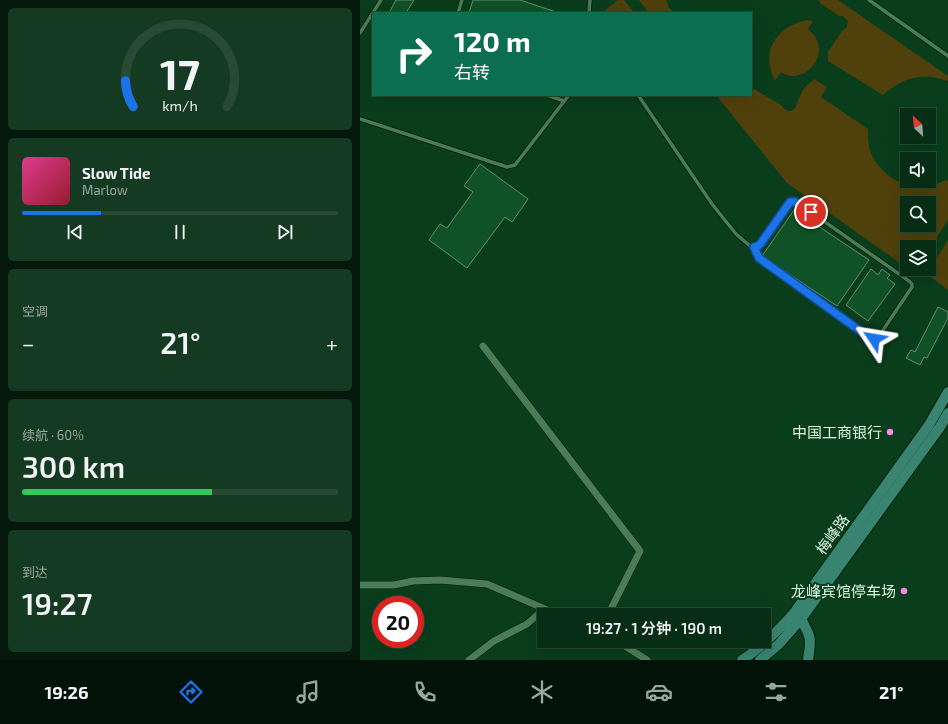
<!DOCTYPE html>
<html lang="zh">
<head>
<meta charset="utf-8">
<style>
  :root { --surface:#072e15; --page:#153a22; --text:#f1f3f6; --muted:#98a8a0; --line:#284a34; --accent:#1a73e8 }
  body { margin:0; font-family:"Exo 2","Noto Sans SC",sans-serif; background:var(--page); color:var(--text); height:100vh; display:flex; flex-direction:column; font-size:15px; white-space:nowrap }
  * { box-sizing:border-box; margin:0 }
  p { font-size:13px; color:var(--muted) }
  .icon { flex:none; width:22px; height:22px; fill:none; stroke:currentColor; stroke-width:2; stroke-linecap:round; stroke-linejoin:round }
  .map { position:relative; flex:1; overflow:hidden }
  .drawer { display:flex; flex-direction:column; gap:8px; padding:8px; background:#04190c; width:360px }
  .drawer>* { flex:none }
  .guide { position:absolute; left:12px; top:12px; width:380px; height:84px; border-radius:0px; box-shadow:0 4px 16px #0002,0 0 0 1px var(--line); background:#0b6e4f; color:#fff; overflow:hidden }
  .needle { width:26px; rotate:334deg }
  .buttons { position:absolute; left:540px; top:108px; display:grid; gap:8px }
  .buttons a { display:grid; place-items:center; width:36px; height:36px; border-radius:0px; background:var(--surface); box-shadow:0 4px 16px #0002,0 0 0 1px var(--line); font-size:20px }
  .speed { position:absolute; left:12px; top:596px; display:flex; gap:8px; font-size:20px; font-weight:700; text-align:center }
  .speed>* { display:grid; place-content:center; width:52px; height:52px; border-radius:50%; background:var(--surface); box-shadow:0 4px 16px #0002,0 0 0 1px var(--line); line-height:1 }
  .speed .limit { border:6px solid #d22; background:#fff; color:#111 }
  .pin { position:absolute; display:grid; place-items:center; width:34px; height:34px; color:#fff; margin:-17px; border:2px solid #fff; border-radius:50%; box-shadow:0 1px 4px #0007 }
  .me { position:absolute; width:44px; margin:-22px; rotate:303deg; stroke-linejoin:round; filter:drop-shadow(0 0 3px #0008) }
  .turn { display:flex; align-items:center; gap:14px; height:84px; padding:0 16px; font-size:18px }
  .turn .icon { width:52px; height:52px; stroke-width:2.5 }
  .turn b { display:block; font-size:28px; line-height:34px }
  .big { font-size:30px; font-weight:600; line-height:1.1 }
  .drawer .widget { flex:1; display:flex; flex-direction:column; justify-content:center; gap:6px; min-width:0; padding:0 14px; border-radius:6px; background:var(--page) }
  .drawer .dial { align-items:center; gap:0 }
  .dial svg { height:104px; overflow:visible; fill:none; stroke:var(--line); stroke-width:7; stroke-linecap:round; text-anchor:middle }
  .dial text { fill:var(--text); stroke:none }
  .song { display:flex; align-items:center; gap:12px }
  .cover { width:48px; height:48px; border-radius:6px; background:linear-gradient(135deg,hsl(330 70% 55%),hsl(350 70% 35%)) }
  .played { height:4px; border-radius:2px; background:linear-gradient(90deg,var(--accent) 25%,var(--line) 25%) }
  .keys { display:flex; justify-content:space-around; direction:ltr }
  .heat { display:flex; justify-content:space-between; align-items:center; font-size:22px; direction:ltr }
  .charge { height:6px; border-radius:3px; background:linear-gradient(90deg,#34c759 60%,var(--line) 0) }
  .trip { position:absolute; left:177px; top:608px; width:234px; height:40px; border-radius:0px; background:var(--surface); box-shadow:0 4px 16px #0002,0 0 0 1px var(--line); font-weight:600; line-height:40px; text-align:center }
  .menu { display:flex; height:64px; justify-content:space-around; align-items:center; background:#031208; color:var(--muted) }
  .menu .icon { width:28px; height:28px }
  .menu .active { color:var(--accent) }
  .menu b { font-size:18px; color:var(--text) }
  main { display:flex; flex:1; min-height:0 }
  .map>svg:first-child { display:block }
  .green { fill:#50400c; fill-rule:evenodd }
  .building { fill:#105128; stroke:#5e906a }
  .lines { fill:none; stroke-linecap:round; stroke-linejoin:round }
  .lane-casing { stroke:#002209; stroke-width:5 }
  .street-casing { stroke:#002209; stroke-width:8 }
  .secondary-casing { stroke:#002209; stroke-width:12 }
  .lane { stroke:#4c7c57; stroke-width:3.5 }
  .street { stroke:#4c7c57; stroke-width:7 }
  .secondary { stroke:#388470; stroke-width:10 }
  .route-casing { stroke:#114b97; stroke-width:10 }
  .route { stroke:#1a73e8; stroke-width:7 }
  .poi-dot { fill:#f788ec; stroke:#093d1c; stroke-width:1.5 }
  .labels { text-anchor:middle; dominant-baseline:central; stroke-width:4; stroke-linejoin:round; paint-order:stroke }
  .poi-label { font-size:15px; fill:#daf4df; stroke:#093d1c; text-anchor:end }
  .street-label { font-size:15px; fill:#daf4df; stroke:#093d1c }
</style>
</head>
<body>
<main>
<section class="drawer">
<div class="widget dial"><svg viewBox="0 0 100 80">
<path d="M14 69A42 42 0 1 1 86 69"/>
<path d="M14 69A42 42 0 0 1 8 49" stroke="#1a73e8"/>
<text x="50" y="56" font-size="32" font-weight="700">17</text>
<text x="50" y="72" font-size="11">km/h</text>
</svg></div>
<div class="widget">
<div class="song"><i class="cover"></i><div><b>Slow Tide</b><p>Marlow</p></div></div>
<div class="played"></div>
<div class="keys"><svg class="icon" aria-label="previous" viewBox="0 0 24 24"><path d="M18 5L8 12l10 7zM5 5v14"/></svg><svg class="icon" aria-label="pause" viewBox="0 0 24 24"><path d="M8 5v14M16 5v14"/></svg><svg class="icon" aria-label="next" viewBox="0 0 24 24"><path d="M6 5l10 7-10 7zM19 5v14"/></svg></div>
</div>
<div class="widget"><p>空调</p>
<div class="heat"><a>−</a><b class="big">21°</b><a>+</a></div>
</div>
<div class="widget"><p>续航 · 60%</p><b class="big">300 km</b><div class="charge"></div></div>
<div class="widget"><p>到达</p><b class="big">19:27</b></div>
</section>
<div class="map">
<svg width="588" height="660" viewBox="0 0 588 660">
  <rect width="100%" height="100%" fill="#093d1c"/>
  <g class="green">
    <path d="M 258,0 L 264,0 L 275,13 L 242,13 Z"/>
    <path d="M 279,0 L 306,0 L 309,8 L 316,13 L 289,13 Z"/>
    <path d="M 459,0 L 478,0 L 588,76 L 588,81 C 562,72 543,77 523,95 L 468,61 L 468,52 L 482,31 L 487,27 L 488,21 L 483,16 L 479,16 L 460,3 Z"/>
    <path d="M 447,20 L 453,21 L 448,29 C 477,53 442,88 421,72 L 415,81 C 400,51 416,27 447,20 Z"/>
    <path d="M 454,79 L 467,87 L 461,97 L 508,129 C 508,135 508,141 509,147 C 515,168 534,184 556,187 C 566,188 577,184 586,180 L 588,181 L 588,220 L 569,250 L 569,247 L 547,247 L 547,268 L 427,183 L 356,95 L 391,95 L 392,88 L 421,105 L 425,110 L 431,111 L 435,108 C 438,101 441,91 447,85 C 449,83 452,82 454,79 ZM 547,203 L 569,203 L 569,225 L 547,225 Z"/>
    <path d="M 588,240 L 588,290 L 567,274 Z"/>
  </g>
  <g class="building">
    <path d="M 36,0 L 54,0 L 46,13 L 29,13 Z"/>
    <path d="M 113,0 L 160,0 L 199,13 L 109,13 Z"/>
    <path d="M 120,164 L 168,199 L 152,222 L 145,217 L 107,268 L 69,240 L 80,224 L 87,228 L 113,192 L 104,186 Z"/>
    <path d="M 434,210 L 509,260 L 477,306 L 402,256 Z"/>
    <path d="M 511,269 L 518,275 L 522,269 L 530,275 L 527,278 L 535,284 L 508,321 L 486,305 Z"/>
    <path d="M 578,307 L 588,312 L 588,318 L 567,358 L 564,357 L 560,365 L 546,358 L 551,350 L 555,352 Z"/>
  </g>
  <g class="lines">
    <defs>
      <g id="lane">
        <path d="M 509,0 L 588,56"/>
        <path d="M 98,13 L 102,0"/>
        <path d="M 229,13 L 230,0"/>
        <path d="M 0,33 L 21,0"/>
        <path d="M 187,95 L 204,101"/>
        <path d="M 278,95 L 352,204 L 376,234 L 390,246 L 394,247 L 399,258 L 510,338 L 514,339 L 517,339 L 552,287 L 552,284 L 549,281 L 438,203 L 433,201 L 430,202 L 401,243 L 398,246 L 394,247"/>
        <path d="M 0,119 L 147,167 L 155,165 L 209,95"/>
      </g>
      <g id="street">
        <path d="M 123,346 L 280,551 L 248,615"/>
        <path d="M 0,585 L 34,585 L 53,581 L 80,580 L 127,584 L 199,615"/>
        <path d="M 257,641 L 287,660"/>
        <path d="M 109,660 L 134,641 L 167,624 L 184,609"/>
      </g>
      <g id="secondary">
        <path d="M 441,619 C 452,639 451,638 448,660"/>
        <path d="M 382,660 C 402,647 418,631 434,613 L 569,425 L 588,392"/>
        <path d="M 400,660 L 419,644 L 441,619 L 580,427 L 588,413"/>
      </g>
    </defs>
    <use href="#lane" class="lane-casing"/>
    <use href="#street" class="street-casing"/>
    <use href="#secondary" class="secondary-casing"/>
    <use href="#lane" class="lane"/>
    <use href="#street" class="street"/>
    <use href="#secondary" class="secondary"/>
  </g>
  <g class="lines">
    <defs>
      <path id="route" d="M 451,212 C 445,208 437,200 430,202 L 401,243 L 398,246 L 394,247 L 399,258 L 510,338 L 514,339"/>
    </defs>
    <use href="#route" class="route-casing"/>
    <use href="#route" class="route"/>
  </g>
  <g class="poi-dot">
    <circle cx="530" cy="432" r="4"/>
    <circle cx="544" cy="591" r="4"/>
  </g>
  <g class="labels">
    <g class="poi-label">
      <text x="522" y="432">中国工商银行</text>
      <text x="536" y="591">龙峰宾馆停车场</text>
    </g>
    <g class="street-label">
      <text transform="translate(472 534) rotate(-54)">梅峰路</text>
    </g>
  </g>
</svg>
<div class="buttons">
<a><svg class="needle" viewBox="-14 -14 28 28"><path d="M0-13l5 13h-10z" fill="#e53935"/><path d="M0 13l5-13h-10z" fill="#98a8a0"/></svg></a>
<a><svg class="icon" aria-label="sound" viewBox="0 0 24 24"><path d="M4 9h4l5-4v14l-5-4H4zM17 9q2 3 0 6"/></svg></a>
<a><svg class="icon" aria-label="search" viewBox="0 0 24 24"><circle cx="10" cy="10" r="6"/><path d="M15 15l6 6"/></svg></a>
<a><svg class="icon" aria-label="layers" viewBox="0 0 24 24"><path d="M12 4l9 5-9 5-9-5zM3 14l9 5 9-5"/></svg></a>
</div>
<div class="speed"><div class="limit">20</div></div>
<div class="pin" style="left:451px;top:212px;background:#d93025"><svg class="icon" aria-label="arrive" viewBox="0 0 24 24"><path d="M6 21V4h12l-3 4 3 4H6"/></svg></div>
<svg class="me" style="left:514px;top:339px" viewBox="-20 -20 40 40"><path d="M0-17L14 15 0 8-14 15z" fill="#1a73e8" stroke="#fff" stroke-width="4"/></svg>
<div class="trip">19:27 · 1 分钟 · 190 m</div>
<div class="guide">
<div class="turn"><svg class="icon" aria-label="right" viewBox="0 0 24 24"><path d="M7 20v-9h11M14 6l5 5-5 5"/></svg><div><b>120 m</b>右转</div></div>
</div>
</div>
</main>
<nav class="menu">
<b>19:26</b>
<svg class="icon active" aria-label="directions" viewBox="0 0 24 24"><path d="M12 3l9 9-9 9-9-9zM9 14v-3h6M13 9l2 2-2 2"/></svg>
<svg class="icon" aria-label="music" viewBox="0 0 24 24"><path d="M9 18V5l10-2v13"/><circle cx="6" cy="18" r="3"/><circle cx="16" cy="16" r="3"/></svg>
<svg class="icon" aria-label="phone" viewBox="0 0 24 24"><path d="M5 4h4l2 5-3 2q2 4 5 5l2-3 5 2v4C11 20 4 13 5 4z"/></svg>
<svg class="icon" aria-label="climate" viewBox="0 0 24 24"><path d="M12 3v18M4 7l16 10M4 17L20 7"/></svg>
<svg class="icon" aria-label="car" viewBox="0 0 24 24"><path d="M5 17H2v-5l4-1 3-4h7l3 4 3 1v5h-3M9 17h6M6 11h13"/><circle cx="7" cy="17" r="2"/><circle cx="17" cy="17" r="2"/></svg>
<svg class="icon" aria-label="filters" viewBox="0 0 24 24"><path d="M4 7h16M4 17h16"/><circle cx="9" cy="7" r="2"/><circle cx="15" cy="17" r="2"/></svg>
<b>21°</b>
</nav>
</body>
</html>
